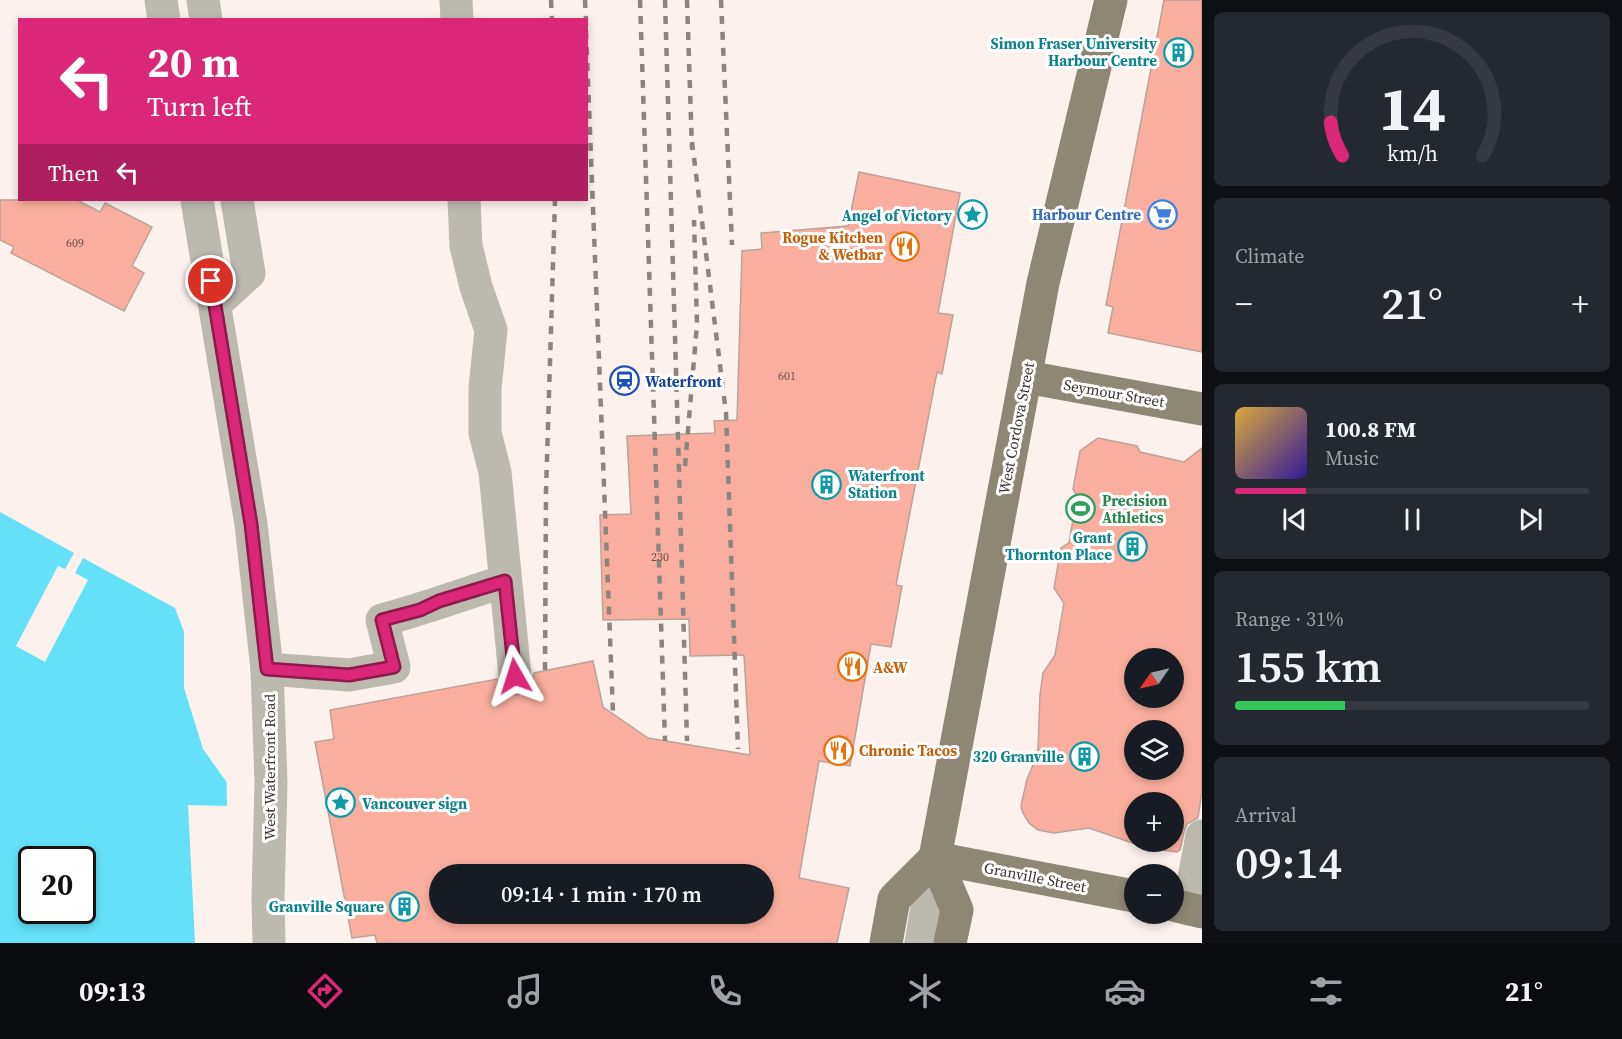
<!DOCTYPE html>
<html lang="en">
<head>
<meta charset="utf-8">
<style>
  :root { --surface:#171b24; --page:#242831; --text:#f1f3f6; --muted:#9ea1a6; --line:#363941; --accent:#db2777 }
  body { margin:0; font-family:"Source Serif 4",serif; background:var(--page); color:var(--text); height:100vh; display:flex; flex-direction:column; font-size:22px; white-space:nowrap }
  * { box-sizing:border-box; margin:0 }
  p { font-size:20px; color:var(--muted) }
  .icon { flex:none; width:33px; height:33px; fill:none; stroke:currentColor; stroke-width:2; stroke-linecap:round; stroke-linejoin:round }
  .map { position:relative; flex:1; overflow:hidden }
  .details { display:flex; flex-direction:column; gap:12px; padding:12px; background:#0d0f14; width:420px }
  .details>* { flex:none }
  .guide { position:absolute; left:18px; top:18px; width:570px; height:183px; border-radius:0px; box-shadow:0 3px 9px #0003; background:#db2777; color:#fff; overflow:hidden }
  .needle { width:39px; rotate:236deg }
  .controls { position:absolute; left:1124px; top:648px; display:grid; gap:12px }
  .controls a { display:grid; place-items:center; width:60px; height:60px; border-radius:50%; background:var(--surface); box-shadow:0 3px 9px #0003; font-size:30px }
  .speed { position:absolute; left:18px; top:846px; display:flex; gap:12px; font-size:30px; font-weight:700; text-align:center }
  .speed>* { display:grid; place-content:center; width:78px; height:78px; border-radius:50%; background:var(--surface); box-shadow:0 3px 9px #0003; line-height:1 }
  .speed .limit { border:3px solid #111; border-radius:9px; background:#fff; color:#111 }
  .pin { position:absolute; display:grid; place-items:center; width:51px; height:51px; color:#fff; margin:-26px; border:3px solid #fff; border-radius:50%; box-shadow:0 2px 6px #0007 }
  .me { position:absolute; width:66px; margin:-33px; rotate:354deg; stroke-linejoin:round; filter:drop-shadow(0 0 4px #0008) }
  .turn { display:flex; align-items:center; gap:21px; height:126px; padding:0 30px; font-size:27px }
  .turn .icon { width:78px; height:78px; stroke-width:2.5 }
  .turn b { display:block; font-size:42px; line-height:51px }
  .then { display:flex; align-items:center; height:57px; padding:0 30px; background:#0003; gap:12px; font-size:22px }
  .big { font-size:45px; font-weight:600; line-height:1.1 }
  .details .widget { flex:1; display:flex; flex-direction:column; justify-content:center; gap:9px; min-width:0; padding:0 21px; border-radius:9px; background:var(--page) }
  .details .dial { align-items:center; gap:0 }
  .dial svg { height:156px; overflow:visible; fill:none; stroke:var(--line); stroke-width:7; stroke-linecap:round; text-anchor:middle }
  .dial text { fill:var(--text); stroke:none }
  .song { display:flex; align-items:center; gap:18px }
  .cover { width:72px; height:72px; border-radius:9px; background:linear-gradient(135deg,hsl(40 70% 55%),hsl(250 70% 35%)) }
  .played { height:6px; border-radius:3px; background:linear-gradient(90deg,var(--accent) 20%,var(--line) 20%) }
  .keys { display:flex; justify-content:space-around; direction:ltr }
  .heat { display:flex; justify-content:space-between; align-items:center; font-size:33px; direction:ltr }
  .charge { height:9px; border-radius:4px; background:linear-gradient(90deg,#34c759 31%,var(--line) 0) }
  .trip { position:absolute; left:429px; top:864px; width:345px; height:60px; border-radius:30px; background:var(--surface); box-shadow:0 3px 9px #0003; font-weight:600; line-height:60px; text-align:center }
  .dock { display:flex; height:96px; justify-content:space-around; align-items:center; background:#090b0e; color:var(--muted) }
  .dock .icon { width:42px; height:42px }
  .dock .selected { color:var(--accent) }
  .dock b { font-size:27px; color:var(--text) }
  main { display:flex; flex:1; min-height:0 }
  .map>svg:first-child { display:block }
  .water { fill:#64e1f9; fill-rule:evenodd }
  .pier { fill:#fcf1ed }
  .building { fill:#faaf9e; stroke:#bca29b; stroke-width:1.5; fill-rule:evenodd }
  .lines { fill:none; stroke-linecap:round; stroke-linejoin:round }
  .minor { stroke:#bcb9af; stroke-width:33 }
  .major { stroke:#8e8775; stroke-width:33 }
  .rail { stroke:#8d837f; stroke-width:4.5; stroke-dasharray:8 8; stroke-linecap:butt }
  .route-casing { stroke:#8e194d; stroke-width:15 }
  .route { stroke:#db2777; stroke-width:10 }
  .labels { text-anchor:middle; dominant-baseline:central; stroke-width:6; stroke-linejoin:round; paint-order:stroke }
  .number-label { font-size:12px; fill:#6c514a }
  .culture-label { font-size:15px; font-weight:bold; fill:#0d838f; stroke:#fff; text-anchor:end }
  .shop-label { font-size:15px; font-weight:bold; fill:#366cbe; stroke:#fff; text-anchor:end }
  .food-label { font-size:15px; font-weight:bold; fill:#c56008; stroke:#fff; text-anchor:start }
  .transit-label { font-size:15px; font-weight:bold; fill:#164399; stroke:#fff; text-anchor:start }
  .street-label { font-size:15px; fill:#3c322e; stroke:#fff }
  .leisure-label { font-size:15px; font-weight:bold; fill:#27864d; stroke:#fff; text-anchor:start }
</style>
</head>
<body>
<main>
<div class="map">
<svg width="1202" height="943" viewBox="0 0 1202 943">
  <rect width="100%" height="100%" fill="#fcf1ed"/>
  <path class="water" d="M 0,482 L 187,579 L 226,739 L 227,806 L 188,805 L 195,943 L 0,943 ZM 32,860 L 82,860 L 82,910 L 32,910 Z"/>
  <g class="pier">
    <path d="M 0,0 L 83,0 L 73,20 L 20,20 L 20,118 L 0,151 Z"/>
    <path d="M 0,479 L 189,577 L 205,635 L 220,633 L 223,636 L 229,738 L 230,787 L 203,749 L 184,688 L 184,632 L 175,608 L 83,558 L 75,573 L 88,580 L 45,662 L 16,646 L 58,566 L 65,569 L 74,553 L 0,512 Z"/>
  </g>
  <g class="building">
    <path d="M 1164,0 L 1202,0 L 1202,352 L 1108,333 L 1113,307 L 1106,305 Z"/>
    <path d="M 859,172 L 960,193 L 938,313 L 953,315 L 942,374 L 937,372 L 896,585 L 902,586 L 891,647 L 871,644 L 850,766 L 819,761 L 799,878 L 849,888 L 837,943 L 377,943 L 375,935 L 352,938 L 315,742 L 334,739 L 330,710 L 497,679 L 500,687 L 507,693 L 517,695 L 526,691 L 532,684 L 534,673 L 593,661 L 603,707 L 648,738 L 750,755 L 744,655 L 690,656 L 689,619 L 603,620 L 600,515 L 631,514 L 627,436 L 715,433 L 714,421 L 737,420 L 742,251 L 762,249 L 761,233 L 848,226 ZM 440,874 L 764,874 L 764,914 L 440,914 Z"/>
    <path d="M 0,200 L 77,200 L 100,212 L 105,203 L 152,227 L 132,266 L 144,273 L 124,311 L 11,253 L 14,247 L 0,240 Z"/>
    <path d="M 1098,438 L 1137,446 L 1140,452 L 1184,462 L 1202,448 L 1202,791 L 1198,818 L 1187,824 L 1184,832 L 1180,850 L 1177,852 L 1147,848 L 1089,828 L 1054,833 L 1038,830 L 1029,823 L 1023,813 L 1021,806 L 1027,779 L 1034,763 L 1038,749 L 1040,695 L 1043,673 L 1055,655 L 1064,603 L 1054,588 L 1061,548 L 1069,543 L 1077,496 L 1073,489 L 1080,451 ZM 1134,658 L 1173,658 L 1173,698 L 1134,698 ZM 1134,730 L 1173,730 L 1173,770 L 1134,770 ZM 1134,802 L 1173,802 L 1173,842 L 1134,842 Z"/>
  </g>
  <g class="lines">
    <g class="minor">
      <path d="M 161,0 L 164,20"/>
      <path d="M 203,0 L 206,20"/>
      <path d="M 456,0 L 457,20"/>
      <path d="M 197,200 L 251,524 L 267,669 L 271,783 L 268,897 L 269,943"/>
      <path d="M 464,200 L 466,246 L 476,287 L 491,330 L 485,388 L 485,433 L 495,472 L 515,676"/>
      <path d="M 215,304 L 249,273 L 237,200"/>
      <path d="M 267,669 L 349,675 L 394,667 L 382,620 C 424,609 464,594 505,581"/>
      <path d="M 1188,909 L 1202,836"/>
      <path d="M 921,943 L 935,858"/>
    </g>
    <g class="major">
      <path d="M 1026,377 L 1202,409"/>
      <path d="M 935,858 L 1134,896"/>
      <path d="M 1173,905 L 1202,912"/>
      <path d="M 886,943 L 894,899 L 935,858"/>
      <path d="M 950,943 L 957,910 L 935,858 L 1043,283 L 1111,0"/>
    </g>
    <g class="rail">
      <path d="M 551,0 L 552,20"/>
      <path d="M 585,0 L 586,20"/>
      <path d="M 640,0 L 665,741"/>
      <path d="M 665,0 L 687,741"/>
      <path d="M 687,0 L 692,149"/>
      <path d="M 721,0 L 732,245"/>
      <path d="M 586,31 L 613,713"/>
      <path d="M 692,142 L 726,413 L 738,749"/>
      <path d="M 685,466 L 697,324 L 694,220"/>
      <path d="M 545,670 L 546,491 L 555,200"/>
    </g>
  </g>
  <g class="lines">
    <defs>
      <path id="route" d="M 211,281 L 251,524 L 267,669 L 349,675 L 394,667 L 382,620 L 420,610 L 439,601 L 505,581 L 515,676"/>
    </defs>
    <use href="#route" class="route-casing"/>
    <use href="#route" class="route"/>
  </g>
  <defs>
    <symbol id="building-ring" viewBox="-11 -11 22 22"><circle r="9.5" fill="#fff" stroke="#0f9aa8" stroke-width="1.5"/><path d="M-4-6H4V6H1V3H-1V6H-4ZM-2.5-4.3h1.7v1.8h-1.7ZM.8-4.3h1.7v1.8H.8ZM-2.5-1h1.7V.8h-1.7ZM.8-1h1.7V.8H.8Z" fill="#0f9aa8"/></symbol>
    <symbol id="supermarket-ring" viewBox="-11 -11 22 22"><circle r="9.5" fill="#fff" stroke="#3f7fe0" stroke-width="1.5"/><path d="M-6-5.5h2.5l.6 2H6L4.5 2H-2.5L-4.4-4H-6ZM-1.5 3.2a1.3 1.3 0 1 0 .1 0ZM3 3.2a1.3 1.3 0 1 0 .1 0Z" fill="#3f7fe0"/></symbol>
    <symbol id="sight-ring" viewBox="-11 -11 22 22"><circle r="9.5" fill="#fff" stroke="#0f9aa8" stroke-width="1.5"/><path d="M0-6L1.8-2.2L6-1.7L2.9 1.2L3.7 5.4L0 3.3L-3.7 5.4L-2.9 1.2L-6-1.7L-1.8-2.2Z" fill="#0f9aa8"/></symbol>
    <symbol id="restaurant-ring" viewBox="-11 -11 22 22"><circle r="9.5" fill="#fff" stroke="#e8710a" stroke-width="1.5"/><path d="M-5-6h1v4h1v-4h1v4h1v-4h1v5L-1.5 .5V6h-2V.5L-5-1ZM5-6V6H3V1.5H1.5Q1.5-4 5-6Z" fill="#e8710a"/></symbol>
    <symbol id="station-ring" viewBox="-11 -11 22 22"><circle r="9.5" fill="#fff" stroke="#1a4fb4" stroke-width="1.5"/><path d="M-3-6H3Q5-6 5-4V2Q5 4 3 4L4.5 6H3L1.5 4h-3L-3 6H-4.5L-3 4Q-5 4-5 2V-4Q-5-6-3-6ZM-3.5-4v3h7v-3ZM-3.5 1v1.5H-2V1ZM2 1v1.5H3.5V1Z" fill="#1a4fb4"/></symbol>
    <symbol id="stadium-ring" viewBox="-11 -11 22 22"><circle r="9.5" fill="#fff" stroke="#2e9e5b" stroke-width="1.5"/><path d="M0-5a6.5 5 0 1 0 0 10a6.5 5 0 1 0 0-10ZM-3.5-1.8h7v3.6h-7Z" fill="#2e9e5b"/></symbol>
  </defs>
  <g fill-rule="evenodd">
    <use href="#building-ring" x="1162" y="36" width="33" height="33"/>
    <use href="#supermarket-ring" x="1146" y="198" width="33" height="33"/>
    <use href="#sight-ring" x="956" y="198" width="33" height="33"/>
    <use href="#restaurant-ring" x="888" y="230" width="33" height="33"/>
    <use href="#station-ring" x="608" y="364" width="33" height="33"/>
    <use href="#building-ring" x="810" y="468" width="33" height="33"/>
    <use href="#stadium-ring" x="1064" y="492" width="33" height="33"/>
    <use href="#building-ring" x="1116" y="530" width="33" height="33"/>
    <use href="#restaurant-ring" x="836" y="650" width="33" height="33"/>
    <use href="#restaurant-ring" x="822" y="734" width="33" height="33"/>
    <use href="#building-ring" x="1068" y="740" width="33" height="33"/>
    <use href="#sight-ring" x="324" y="786" width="33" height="33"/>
    <use href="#building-ring" x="388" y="890" width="33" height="33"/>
  </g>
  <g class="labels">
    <g class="number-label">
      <text x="75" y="243">609</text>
      <text x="787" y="376">601</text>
      <text x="660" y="557">230</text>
    </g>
    <g class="culture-label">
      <text x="1157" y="43">Simon Fraser University<tspan x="1157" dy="17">Harbour Centre</tspan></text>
      <text x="952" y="215">Angel of Victory</text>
      <text x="848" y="475" text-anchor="start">Waterfront<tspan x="848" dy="17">Station</tspan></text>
      <text x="1112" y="537">Grant<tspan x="1112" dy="17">Thornton Place</tspan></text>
      <text x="1064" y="756">320 Granville</text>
      <text x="362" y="803" text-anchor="start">Vancouver sign</text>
      <text x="384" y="906">Granville Square</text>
    </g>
    <g class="shop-label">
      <text x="1141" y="214">Harbour Centre</text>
    </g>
    <g class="food-label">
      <text x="883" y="237" text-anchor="end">Rogue Kitchen<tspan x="883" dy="17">&amp; Wetbar</tspan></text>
      <text x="873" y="667">A&amp;W</text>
      <text x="859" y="750">Chronic Tacos</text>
    </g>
    <g class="transit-label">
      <text x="645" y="381">Waterfront</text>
    </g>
    <g class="street-label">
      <text transform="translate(1114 393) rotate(10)">Seymour Street</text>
      <text transform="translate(1016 428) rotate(-79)">West Cordova Street</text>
      <text transform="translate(269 767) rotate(-90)">West Waterfront Road</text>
      <text transform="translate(1035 877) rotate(11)">Granville Street</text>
    </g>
    <g class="leisure-label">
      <text x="1102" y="500">Precision<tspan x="1102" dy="17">Athletics</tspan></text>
    </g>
  </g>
</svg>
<div class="controls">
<a><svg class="needle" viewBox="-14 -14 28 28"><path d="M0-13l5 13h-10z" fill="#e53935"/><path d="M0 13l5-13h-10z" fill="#9ea1a6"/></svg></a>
<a><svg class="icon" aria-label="layers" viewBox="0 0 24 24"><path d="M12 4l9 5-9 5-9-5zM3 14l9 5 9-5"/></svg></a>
<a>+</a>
<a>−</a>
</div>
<div class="speed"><div class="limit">20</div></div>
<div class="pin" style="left:211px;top:281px;background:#d93025"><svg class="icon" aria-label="arrive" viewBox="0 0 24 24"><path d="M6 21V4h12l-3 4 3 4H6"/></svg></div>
<svg class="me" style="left:515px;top:676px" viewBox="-20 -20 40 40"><path d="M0-17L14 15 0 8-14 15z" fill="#db2777" stroke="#fff" stroke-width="4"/></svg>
<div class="trip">09:14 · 1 min · 170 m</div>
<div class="guide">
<div class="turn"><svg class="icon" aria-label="left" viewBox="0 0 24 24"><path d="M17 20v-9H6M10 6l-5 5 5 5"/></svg><div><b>20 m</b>Turn left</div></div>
<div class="then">Then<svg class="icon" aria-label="left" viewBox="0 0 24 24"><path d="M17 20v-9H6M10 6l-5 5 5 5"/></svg></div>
</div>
</div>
<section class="details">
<div class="widget dial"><svg viewBox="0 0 100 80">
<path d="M14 69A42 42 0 1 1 86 69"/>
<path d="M14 69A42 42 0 0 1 8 52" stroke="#db2777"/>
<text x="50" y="56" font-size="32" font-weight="700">14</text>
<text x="50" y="72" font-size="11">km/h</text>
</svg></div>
<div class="widget"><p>Climate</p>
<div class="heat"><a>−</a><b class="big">21°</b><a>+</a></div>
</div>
<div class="widget">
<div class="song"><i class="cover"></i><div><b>100.8 FM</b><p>Music</p></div></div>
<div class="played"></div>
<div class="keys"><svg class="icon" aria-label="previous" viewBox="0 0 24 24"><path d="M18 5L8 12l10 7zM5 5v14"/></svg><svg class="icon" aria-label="pause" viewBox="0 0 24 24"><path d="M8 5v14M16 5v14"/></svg><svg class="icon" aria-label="next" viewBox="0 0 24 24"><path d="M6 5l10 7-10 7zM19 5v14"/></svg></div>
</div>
<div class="widget"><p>Range · 31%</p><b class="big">155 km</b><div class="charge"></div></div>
<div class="widget"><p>Arrival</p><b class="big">09:14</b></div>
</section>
</main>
<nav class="dock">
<b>09:13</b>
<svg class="icon selected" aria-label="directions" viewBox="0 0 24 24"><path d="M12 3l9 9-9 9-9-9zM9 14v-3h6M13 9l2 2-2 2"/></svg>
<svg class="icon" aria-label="music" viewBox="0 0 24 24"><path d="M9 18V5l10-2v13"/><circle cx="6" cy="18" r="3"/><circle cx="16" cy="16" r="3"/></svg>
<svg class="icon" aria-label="phone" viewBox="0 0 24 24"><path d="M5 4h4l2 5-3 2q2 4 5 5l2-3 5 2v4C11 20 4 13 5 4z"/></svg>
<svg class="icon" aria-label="climate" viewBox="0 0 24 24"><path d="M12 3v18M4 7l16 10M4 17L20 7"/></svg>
<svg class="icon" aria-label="car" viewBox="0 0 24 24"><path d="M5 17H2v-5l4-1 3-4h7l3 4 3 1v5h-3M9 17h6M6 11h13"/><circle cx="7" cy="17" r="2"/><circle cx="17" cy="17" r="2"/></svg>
<svg class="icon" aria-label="filters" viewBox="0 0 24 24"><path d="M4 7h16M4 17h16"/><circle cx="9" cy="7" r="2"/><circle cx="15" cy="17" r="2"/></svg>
<b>21°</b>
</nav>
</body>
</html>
